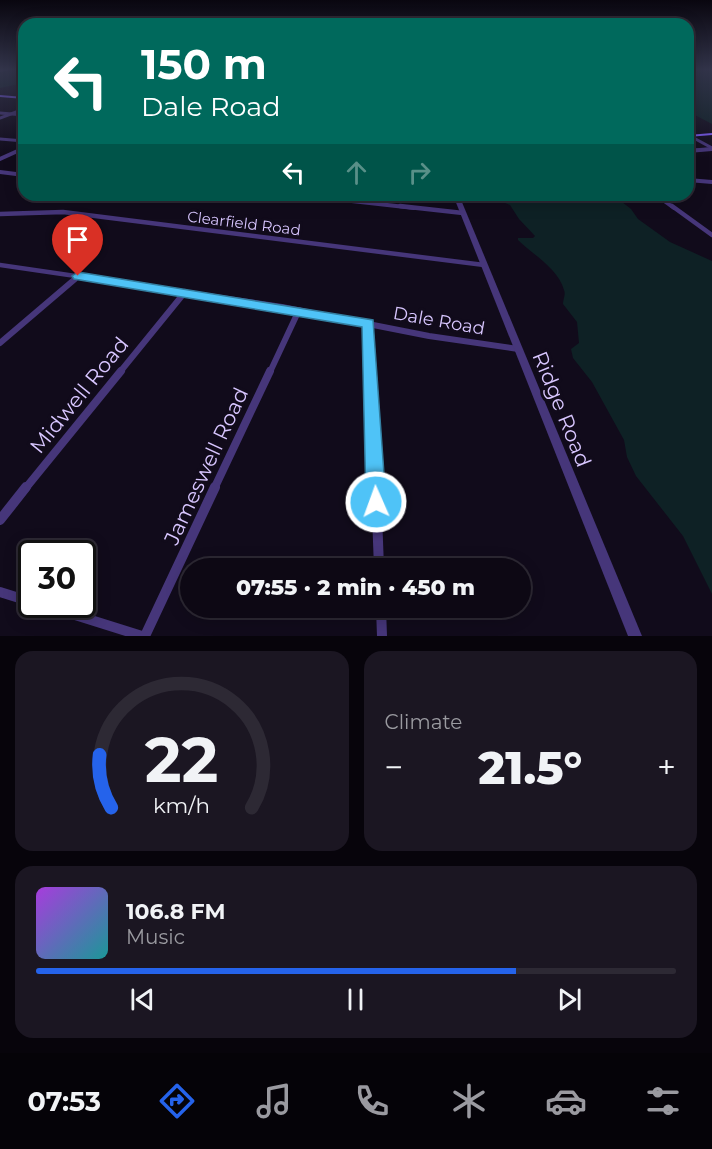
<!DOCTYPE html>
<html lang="en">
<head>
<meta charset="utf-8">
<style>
  :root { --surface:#0d0814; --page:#1b1622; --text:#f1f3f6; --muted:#9a9aa0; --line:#2d2934; --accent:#2563eb }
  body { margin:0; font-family:Montserrat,sans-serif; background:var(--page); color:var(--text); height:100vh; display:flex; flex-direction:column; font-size:22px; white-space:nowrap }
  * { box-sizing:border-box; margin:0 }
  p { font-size:20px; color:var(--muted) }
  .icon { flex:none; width:33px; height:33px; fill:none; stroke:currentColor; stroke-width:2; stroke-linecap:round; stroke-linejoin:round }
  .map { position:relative; height:636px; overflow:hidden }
  .panel { display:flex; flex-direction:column; gap:15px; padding:15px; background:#07040b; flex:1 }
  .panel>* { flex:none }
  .top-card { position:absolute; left:18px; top:18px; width:676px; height:183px; border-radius:18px; box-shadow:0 3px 15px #0003,0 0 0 2px var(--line); background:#00695c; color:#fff; overflow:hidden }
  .speed { position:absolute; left:18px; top:540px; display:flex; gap:12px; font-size:30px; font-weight:700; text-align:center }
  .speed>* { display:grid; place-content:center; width:78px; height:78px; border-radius:50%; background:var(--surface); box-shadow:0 3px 15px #0003,0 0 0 2px var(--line); line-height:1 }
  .speed .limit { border:3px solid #111; border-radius:9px; background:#fff; color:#111 }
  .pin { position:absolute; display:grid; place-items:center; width:51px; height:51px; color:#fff; margin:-62px -26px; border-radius:50% 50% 50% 0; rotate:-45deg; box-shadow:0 0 6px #0007 }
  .pin .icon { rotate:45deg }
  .me { position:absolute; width:66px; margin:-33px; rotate:358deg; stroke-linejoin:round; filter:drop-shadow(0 0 4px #0008) }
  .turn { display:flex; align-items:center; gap:21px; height:126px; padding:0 24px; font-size:27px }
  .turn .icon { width:78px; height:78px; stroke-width:2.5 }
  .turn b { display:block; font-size:42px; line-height:51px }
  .lanes { display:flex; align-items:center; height:57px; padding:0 24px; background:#0003; justify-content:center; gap:30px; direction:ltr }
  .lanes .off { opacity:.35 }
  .big { font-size:45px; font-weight:800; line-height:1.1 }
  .panel .widget { flex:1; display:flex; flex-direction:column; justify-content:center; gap:9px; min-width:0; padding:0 21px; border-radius:18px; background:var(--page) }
  .panel .dial { align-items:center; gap:0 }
  .dial svg { height:156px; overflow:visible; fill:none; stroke:var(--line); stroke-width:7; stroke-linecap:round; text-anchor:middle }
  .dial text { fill:var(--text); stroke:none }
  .song { display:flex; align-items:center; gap:18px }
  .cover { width:72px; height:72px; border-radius:9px; background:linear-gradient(135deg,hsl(280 70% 55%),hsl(180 70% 35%)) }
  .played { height:6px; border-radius:3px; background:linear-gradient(90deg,var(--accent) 75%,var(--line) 75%) }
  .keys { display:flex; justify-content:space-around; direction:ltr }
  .heat { display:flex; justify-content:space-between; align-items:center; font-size:33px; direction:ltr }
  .panel .tiles { flex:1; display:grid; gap:15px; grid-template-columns:1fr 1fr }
  .widget:last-child { grid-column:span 2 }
  .trip { position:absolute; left:180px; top:558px; width:351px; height:60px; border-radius:30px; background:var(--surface); box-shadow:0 3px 15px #0003,0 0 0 2px var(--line); font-weight:800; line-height:60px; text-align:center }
  .tabs { display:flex; height:96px; justify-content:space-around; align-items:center; background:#050308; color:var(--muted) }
  .tabs .icon { width:42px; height:42px }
  .tabs .on { color:var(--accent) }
  .tabs b { font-size:27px; color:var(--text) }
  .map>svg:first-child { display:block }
  .green { fill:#0e2125 }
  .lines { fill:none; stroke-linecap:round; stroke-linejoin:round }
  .minor-far6 { stroke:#46367a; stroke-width:2 }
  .minor-far5 { stroke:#46367a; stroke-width:3 }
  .minor-far4 { stroke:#46367a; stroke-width:4 }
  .minor-far3 { stroke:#46367a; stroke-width:4.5 }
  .minor-far2 { stroke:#46367a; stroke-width:6 }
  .minor-far1 { stroke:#46367a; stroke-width:8 }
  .minor { stroke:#46367a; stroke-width:10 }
  .tertiary { fill:#46367a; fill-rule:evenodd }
  .secondary { fill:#815dfe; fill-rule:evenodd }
  .route { fill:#4fc3f7; stroke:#337fa1; stroke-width:1.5 }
  .labels { text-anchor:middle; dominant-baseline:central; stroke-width:6; stroke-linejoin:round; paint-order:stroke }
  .far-street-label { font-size:15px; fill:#d8c6ff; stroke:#110b1b }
  .street-label { font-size:18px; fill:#d8c6ff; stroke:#110b1b }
  .near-street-label { font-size:21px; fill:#d8c6ff; stroke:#110b1b }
</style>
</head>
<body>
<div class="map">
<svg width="712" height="636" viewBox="0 0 712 636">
  <rect width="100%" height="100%" fill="#110b1b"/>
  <g class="green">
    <path d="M 0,69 L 24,69 L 24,83 L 0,88 Z"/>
    <path d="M 688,69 L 712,69 L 712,124 L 689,112 Z"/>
    <path d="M 494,195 L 613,195 L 631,209 L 638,219 L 670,242 L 712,261 L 712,594 L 683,536 L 636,476 L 627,457 L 624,440 L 592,382 L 573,358 L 571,349 L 579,343 L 577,322 L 563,304 C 563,299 566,295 564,290 C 558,268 533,255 518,240 L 518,238 L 533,238 L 535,236 L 519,219 L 510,205 L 495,199 Z"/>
  </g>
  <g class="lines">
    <path class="minor-far6" d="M 0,71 L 9,69"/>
    <g class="minor-far5">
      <path d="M 0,113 L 24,115"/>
      <path d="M 0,118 L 24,109"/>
      <path d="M 690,136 L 712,148"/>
      <path d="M 0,139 L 24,141"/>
      <path d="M 19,150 L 24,148"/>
      <path d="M 696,150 L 712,149"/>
    </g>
    <g class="minor-far4">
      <path d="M 688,151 L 712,149"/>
      <path d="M 0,159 L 22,149"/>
      <path d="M 0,172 L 24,175"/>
      <path d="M 688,180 L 712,182"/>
      <path d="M 298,195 L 414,208"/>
      <path d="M 656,195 L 674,208"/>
    </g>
    <g class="minor-far3">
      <path d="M 400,206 L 463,213"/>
      <path d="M 672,206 L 712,235"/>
      <path d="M 0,214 L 63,212 L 484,265"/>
      <path d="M 0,265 L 103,280"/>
      <path d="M 73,280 L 78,276"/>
    </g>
    <g class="minor-far2">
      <path d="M 93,279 L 282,307 L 429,336 L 518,349"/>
      <path d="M 369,323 L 371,372"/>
      <path d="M 0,343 L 75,279"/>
      <path d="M 120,372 L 185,292"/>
      <path d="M 270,372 L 299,310"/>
    </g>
    <g class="minor-far1">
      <path d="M 371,371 L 376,489"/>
      <path d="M 25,489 L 121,371"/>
      <path d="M 214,489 L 270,371"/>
    </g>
    <g class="minor">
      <path d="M 376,487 L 379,568"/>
      <path d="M 0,520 L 26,487"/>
      <path d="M 0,592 L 32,602"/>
      <path d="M 40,604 L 142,636"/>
      <path d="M 381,608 L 382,636"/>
      <path d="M 145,636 L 215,487"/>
    </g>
    <path class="tertiary" d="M 453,195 L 459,195 L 642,636 L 628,636 Z"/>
    <g class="secondary">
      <path d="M 0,95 L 24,97 L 24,99 L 0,97 Z"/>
      <path d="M 712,133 L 712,135 L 688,137 L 688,135 Z"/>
    </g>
  </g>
  <linearGradient id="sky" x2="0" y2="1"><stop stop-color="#09060f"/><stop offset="0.44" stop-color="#32344a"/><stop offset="1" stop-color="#32344a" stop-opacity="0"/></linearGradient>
  <rect width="712" height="158" fill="url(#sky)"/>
  <path class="route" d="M 78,272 L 373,320 L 386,502 L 383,509 L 376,512 L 369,509 L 366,502 L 362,327 L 74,279 L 72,276 Z"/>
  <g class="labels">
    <g class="far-street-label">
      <text transform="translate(244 223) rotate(7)">Clearfield Road</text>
    </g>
    <g class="street-label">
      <text transform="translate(439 321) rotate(10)">Dale Road</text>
    </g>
    <g class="near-street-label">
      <text transform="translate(79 395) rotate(-51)">Midwell Road</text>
      <text transform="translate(562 409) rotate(68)">Ridge Road</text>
      <text transform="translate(206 466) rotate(-65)">Jameswell Road</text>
    </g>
  </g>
</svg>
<div class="speed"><div class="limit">30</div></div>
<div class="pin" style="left:78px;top:276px;background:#d93025"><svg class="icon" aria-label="arrive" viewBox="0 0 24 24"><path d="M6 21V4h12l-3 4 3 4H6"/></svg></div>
<svg class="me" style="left:376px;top:502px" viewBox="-20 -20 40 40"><circle r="17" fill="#4fc3f7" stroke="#fff" stroke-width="3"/><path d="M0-11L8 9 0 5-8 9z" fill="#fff"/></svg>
<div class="trip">07:55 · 2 min · 450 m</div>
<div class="top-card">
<div class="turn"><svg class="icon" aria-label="left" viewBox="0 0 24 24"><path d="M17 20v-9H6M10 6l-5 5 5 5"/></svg><div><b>150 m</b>Dale Road</div></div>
<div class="lanes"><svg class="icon" aria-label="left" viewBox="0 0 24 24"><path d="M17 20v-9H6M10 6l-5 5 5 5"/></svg><svg class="icon off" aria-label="ahead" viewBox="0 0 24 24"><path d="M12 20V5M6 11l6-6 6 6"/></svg><svg class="icon off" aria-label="right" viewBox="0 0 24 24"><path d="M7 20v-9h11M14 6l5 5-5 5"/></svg></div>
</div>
</div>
<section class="panel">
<div class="tiles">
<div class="widget dial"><svg viewBox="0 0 100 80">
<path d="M14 69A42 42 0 1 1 86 69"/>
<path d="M14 69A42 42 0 0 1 8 42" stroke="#2563eb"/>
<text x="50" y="56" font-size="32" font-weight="700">22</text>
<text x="50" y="72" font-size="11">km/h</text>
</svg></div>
<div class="widget"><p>Climate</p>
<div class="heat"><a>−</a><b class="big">21.5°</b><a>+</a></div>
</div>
<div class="widget">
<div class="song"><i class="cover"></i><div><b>106.8 FM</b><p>Music</p></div></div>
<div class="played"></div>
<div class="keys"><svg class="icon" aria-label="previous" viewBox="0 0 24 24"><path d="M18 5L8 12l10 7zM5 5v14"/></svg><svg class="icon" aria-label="pause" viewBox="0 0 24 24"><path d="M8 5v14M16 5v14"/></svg><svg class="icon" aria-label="next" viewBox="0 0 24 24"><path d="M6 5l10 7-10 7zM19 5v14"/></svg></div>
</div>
</div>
</section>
<nav class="tabs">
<b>07:53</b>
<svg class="icon on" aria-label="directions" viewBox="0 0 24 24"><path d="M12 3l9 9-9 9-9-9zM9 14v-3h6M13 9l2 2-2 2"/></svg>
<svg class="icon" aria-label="music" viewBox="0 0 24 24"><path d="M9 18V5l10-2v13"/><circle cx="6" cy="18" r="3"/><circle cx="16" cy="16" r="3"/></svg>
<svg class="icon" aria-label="phone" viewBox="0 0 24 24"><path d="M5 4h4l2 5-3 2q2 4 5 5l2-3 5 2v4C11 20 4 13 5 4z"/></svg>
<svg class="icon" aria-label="climate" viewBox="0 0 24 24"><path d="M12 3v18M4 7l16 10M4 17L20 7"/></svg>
<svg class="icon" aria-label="car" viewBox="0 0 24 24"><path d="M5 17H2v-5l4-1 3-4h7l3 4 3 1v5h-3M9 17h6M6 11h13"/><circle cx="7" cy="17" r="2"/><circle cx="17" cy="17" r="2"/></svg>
<svg class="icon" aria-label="filters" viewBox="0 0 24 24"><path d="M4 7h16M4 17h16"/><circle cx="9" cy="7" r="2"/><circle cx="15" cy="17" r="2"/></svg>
</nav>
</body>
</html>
